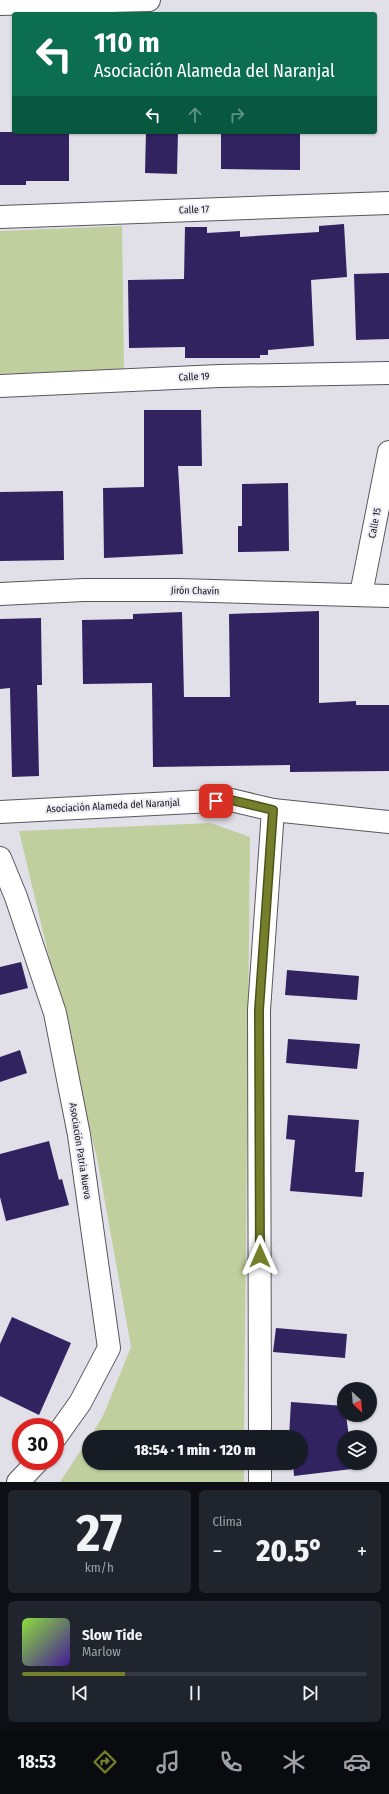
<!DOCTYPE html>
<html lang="es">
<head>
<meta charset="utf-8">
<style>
  :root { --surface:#171b24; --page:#20242c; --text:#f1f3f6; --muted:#9ea1a6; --line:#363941; --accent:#757e2a }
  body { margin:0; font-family:"Fira Sans Condensed",sans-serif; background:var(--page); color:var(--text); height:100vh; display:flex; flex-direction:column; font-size:15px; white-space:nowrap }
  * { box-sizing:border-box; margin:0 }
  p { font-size:13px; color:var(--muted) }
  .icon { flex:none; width:22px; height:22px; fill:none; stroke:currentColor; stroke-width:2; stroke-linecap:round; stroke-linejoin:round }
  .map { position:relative; height:1482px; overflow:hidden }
  .details { display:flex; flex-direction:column; gap:8px; padding:8px; background:#0d0f14; flex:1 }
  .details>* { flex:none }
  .top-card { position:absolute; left:12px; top:12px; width:365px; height:122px; border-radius:4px; box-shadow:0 1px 3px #0004; background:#0b6e4f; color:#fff; overflow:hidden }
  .needle { width:26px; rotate:154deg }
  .buttons { position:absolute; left:337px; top:1382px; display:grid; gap:8px }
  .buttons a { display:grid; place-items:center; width:40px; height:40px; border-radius:50%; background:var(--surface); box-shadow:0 1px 3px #0004; font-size:20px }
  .speed { position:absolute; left:12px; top:1418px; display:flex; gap:8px; font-size:20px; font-weight:700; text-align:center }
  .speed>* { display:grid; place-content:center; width:52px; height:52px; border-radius:50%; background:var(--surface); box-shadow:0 1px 3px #0004; line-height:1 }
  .speed .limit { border:6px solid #d22; background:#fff; color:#111 }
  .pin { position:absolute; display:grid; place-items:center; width:34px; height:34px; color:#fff; margin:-17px; border-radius:8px; box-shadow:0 2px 6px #0006 }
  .me { position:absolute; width:44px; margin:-22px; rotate:0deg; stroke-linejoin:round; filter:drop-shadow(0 0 3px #0008) }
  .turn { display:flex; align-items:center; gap:14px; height:84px; padding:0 16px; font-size:18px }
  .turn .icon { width:52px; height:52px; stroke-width:2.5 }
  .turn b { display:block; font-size:28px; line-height:34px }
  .lanes { display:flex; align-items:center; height:38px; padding:0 16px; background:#0003; justify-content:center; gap:20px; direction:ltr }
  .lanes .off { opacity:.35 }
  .big { font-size:30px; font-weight:800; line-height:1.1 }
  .details .card { flex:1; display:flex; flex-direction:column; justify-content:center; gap:6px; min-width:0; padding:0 14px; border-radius:6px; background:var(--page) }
  .details .dial { align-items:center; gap:0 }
  .dial b { font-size:52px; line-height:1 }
  .song { display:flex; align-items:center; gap:12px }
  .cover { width:48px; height:48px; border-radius:6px; background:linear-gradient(135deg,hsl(90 70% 55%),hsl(260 70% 35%)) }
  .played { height:4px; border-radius:2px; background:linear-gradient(90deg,var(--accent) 30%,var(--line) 30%) }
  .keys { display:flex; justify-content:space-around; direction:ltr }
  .heat { display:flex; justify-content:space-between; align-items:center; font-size:22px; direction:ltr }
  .details .tiles { flex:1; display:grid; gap:8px; grid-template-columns:1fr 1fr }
  .card:last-child { grid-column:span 2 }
  .trip { position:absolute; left:82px; top:1430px; width:226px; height:40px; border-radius:20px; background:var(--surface); box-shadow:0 1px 3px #0004; font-weight:800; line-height:40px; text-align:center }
  .dock { display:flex; height:64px; justify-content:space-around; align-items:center; background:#090b0e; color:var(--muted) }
  .dock .icon { width:28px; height:28px }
  .dock .active { color:var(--accent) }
  .dock b { font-size:18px; color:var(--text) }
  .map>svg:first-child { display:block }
  .green { fill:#c1cf9f }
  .building { fill:#312360 }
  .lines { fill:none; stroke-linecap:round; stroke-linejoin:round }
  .minor-casing { stroke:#58575e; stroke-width:24 }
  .minor { stroke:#fff; stroke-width:22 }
  .route-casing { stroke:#4c521b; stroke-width:10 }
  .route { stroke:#757e2a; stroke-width:7 }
  .labels { text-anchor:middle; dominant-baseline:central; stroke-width:4; stroke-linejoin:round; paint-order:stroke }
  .street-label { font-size:10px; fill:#131316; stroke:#eeedf5 }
</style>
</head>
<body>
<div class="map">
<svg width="389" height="1482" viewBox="0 0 389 1482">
  <rect width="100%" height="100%" fill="#e1e0e8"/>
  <g class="green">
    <path d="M 122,226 L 124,369 L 0,374 L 0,231 Z"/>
    <path d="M 211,823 L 250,837 L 244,1437 L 90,1437 L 103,1416 L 131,1347 L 98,1163 L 19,831 Z"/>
    <path d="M 89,1438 L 89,1463 L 244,1463 L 244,1482 L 60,1482 Z"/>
  </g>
  <g class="building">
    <path d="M 0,132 L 69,132 L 69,181 L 26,181 L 26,185 L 0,185 Z"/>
    <path d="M 146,132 L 178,132 L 177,174 L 145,173 Z"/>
    <path d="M 221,132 L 300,132 L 300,170 L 221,169 Z"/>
    <path d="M 344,224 L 347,277 L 311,280 L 314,346 L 268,350 L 268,355 L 260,355 L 260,358 L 185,358 L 185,347 L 129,348 L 128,280 L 184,279 L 185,227 L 207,227 L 207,233 L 240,231 L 240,237 L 319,232 L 319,226 Z"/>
    <path d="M 389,273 L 389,339 L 356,340 L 354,274 Z"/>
    <path d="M 144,410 L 201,410 L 202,466 L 178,466 L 183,554 L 104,558 L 103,488 L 144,487 Z"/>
    <path d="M 288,483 L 289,551 L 238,552 L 238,526 L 242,526 L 242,484 Z"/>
    <path d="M 63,491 L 64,560 L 0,561 L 0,492 Z"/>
    <path d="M 319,611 L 319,703 L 356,701 L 356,705 L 389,705 L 389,771 L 290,772 L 290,765 L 153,767 L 152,683 L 83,684 L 82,620 L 133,619 L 133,614 L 182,612 L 184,697 L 230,697 L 229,614 Z"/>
    <path d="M 41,618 L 42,685 L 37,685 L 39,776 L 12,777 L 10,688 L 0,689 L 0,619 Z"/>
    <path d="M 21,962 L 28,988 L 0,995 L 0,967 Z"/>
    <path d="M 287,970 L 359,976 L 357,1000 L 285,995 Z"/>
    <path d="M 288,1039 L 360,1044 L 357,1069 L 286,1063 Z"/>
    <path d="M 20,1050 L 27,1073 L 0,1082 L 0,1057 Z"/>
    <path d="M 288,1115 L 359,1120 L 355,1172 L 364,1172 L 362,1197 L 290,1191 L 295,1140 L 286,1139 Z"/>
    <path d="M 49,1141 L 59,1180 L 62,1179 L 69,1205 L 6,1221 L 0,1197 L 0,1154 Z"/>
    <path d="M 12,1317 L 71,1343 L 39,1415 L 0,1396 L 0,1344 Z"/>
    <path d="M 276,1328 L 347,1334 L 345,1358 L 273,1352 Z"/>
    <path d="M 291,1402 L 344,1406 L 344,1415 L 346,1415 L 349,1437 L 344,1437 L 344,1463 L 352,1463 L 352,1469 L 294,1476 L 293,1463 L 301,1463 L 301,1437 L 289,1437 Z"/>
  </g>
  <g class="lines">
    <defs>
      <g id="minor">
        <path d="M 0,4 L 149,0"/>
        <path d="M 0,217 L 389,203"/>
        <path d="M 0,386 L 219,376 L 389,373"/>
        <path d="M 0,594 L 84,590 L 178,590 L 389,596"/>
        <path d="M 361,594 L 389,452"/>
        <path d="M 0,812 L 231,800 L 273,810 L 389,822"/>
        <path d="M 0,858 L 16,897 L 55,1013 L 79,1135 L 109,1348 L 80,1403 L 55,1438"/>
        <path d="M 260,1437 L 259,1010 L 273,810"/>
        <path d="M 260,1463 L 260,1482"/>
        <path d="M 18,1482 L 38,1461"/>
      </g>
    </defs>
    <use href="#minor" class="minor-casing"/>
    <use href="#minor" class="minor"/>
  </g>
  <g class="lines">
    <defs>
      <path id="route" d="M 216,801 L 231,800 L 273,810 L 259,1010 L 260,1256"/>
    </defs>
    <use href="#route" class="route-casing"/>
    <use href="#route" class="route"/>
  </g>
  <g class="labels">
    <g class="street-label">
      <text transform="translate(194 210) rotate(-2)">Calle 17</text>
      <text transform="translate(194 377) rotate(-3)">Calle 19</text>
      <text transform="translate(375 523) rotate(-79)">Calle 15</text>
      <text transform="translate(195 591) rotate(1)">Jirón Chavín</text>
      <text transform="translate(113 806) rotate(-3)">Asociación Alameda del Naranjal</text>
      <text transform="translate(80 1151) rotate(81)">Asociación Patria Nueva</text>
    </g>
  </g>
</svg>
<div class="buttons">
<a><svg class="needle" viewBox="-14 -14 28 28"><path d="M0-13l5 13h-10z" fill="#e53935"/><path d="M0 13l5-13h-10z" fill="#9ea1a6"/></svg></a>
<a><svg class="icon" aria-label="layers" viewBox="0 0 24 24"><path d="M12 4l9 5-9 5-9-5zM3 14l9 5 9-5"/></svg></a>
</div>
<div class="speed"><div class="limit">30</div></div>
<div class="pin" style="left:216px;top:801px;background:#d93025"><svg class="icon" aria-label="arrive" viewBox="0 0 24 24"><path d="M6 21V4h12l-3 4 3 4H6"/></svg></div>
<svg class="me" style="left:260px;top:1256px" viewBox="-20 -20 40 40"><path d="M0-17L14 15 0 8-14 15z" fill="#757e2a" stroke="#fff" stroke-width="4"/></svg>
<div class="trip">18:54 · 1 min · 120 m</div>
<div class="top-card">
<div class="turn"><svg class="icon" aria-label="left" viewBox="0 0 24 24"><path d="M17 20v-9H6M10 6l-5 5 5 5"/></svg><div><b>110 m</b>Asociación Alameda del Naranjal</div></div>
<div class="lanes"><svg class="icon" aria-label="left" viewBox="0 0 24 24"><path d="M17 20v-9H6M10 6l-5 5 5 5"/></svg><svg class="icon off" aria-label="ahead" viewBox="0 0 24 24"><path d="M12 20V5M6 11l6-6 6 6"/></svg><svg class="icon off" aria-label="right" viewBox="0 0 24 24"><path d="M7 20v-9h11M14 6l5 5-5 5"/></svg></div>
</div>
</div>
<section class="details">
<div class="tiles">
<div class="card dial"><b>27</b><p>km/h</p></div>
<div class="card"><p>Clima</p>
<div class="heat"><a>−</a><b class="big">20.5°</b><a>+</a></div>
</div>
<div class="card">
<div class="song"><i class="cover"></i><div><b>Slow Tide</b><p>Marlow</p></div></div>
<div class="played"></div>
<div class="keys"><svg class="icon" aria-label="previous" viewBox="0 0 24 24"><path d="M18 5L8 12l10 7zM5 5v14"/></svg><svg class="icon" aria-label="pause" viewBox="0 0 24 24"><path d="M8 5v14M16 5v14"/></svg><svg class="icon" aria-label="next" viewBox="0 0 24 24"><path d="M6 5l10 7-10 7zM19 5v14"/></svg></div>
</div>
</div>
</section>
<nav class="dock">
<b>18:53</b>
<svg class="icon active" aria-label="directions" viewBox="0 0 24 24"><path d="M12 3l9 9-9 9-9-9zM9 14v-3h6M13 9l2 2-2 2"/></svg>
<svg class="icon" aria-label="music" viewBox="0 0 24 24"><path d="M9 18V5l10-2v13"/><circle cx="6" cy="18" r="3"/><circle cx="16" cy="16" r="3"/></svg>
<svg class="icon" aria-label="phone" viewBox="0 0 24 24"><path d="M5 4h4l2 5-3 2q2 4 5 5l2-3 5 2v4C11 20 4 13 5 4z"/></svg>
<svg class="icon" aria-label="climate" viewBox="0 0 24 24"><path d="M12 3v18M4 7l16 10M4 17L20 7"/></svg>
<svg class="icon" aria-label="car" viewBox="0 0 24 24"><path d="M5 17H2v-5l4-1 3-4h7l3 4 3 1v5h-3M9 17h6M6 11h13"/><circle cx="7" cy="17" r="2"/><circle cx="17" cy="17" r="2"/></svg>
</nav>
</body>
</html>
